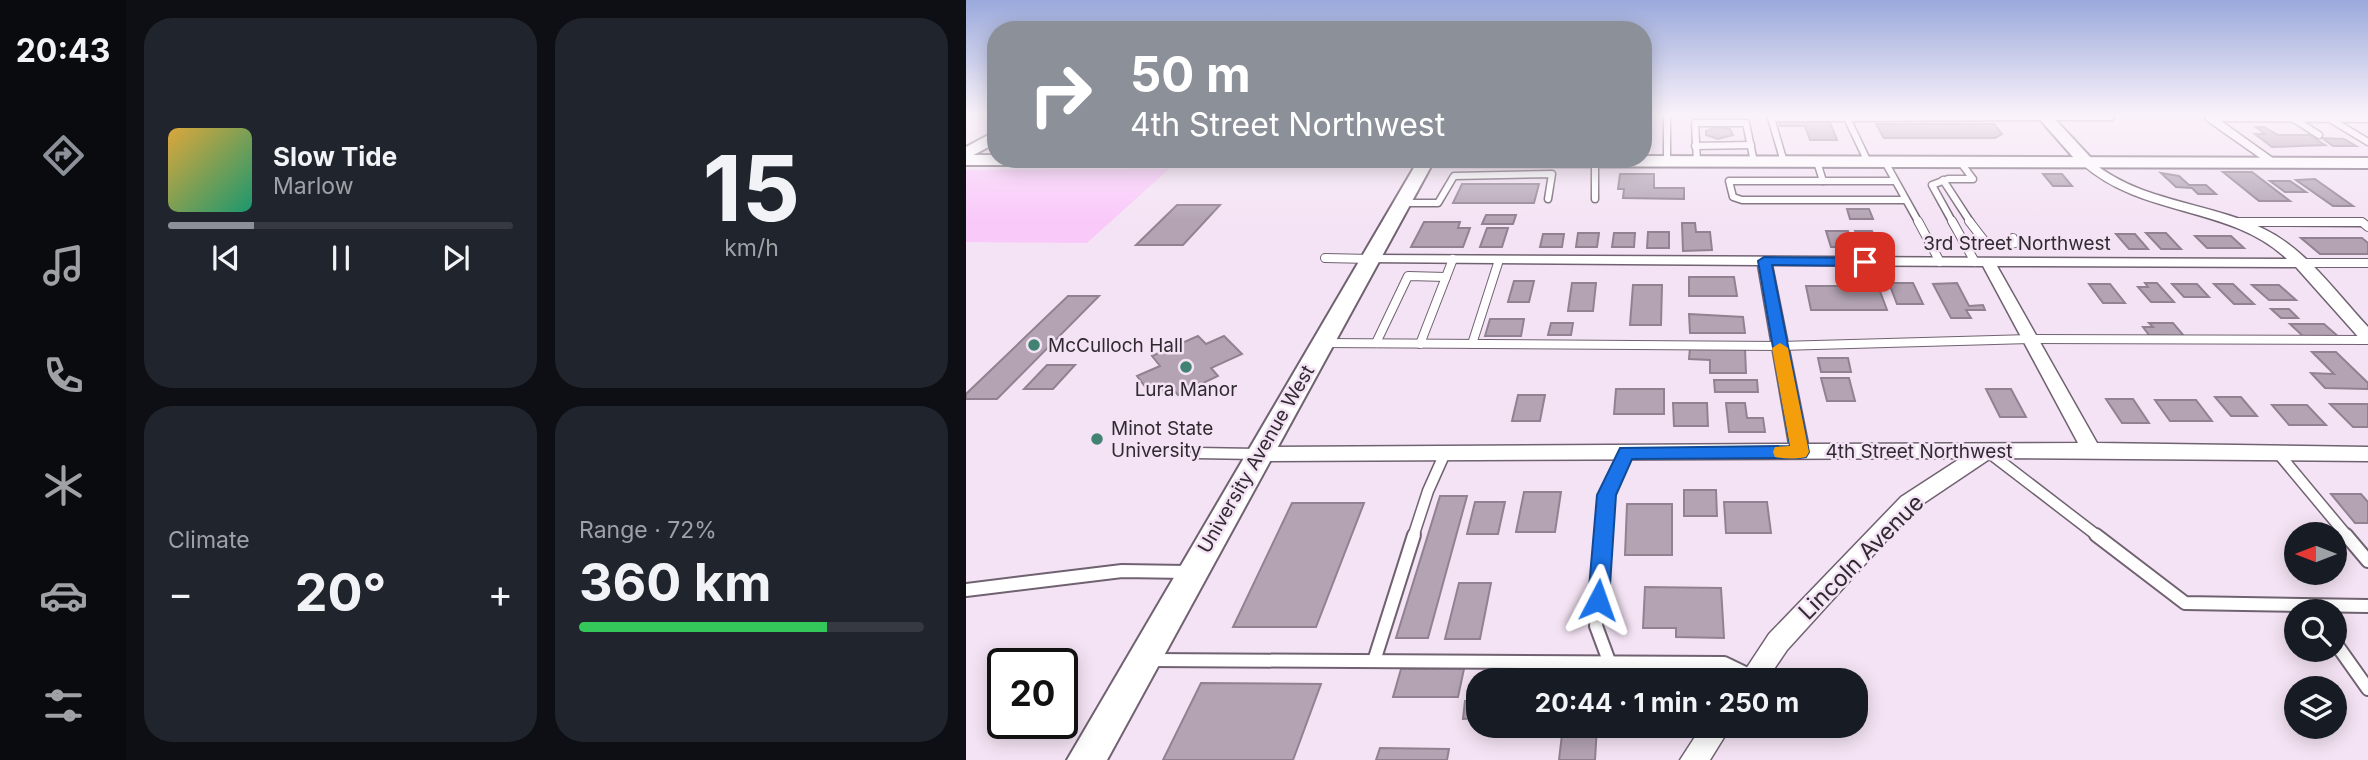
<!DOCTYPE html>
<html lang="en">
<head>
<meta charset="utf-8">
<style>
  :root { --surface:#171b24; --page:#20242c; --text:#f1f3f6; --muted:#9ea1a6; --line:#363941; --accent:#8c9099 }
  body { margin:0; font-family:Inter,sans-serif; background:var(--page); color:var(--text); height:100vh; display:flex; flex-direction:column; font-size:26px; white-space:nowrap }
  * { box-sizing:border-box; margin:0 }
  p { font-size:23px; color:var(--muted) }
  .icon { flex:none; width:38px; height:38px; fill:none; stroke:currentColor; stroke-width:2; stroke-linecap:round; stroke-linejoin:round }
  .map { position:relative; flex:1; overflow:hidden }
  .details { display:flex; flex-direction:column; gap:18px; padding:18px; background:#0d0f14; width:840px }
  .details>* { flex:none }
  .guide { position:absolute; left:21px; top:21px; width:665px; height:147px; border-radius:28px; box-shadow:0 4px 18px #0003; background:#8c9099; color:#fff; overflow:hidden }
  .needle { width:46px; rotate:270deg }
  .controls { position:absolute; left:1318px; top:522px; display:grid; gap:14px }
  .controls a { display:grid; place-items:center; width:63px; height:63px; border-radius:50%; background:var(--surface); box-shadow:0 4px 18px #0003; font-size:35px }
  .speed { position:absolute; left:21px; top:648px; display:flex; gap:14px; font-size:35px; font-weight:700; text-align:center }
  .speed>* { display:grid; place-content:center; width:91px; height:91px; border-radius:50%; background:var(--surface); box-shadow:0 4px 18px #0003; line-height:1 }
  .speed .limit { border:4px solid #111; border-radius:10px; background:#fff; color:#111 }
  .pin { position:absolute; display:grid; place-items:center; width:60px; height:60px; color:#fff; margin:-30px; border-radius:14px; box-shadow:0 4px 10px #0006 }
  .me { position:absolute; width:77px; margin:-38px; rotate:4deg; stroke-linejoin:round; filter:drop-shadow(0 0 5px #0008) }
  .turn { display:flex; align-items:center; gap:24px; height:147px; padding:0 28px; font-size:32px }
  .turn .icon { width:91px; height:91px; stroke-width:2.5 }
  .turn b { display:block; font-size:49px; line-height:60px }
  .big { font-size:52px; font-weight:700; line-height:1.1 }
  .details .tile { flex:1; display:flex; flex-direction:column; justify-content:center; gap:10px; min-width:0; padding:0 24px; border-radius:28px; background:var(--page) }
  .details .dial { align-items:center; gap:0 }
  .dial b { font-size:91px; line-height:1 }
  .song { display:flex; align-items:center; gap:21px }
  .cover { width:84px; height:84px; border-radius:10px; background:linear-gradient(135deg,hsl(40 70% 55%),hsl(160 70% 35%)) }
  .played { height:7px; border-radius:4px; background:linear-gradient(90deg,var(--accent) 25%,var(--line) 25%) }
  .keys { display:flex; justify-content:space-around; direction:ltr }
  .heat { display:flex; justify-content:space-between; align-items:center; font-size:38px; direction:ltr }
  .charge { height:10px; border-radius:5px; background:linear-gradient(90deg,#34c759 72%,var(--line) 0) }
  .details .tiles { flex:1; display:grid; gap:18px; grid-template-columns:repeat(2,1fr) }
  .trip { position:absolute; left:500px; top:668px; width:402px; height:70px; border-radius:28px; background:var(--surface); box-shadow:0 4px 18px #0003; font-weight:700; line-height:70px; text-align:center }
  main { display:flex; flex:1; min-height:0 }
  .menu { display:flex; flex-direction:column; width:126px; justify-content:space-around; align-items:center; background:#090b0e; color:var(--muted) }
  .menu .icon { width:49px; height:49px }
  .menu .on { color:var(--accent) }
  .menu b { font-size:32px; color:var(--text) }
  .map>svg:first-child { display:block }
  .green { fill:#f9c9fa }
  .building { fill:#b3a3b3; stroke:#918291; stroke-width:2 }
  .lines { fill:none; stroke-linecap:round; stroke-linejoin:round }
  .lane-far3-casing { stroke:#706270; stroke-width:9 }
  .lane-far2-casing { stroke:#706270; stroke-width:10 }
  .lane-far1-casing { stroke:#706270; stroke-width:13 }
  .lane-casing { stroke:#706270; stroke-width:16 }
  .street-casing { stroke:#706270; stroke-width:3 }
  .secondary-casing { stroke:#706270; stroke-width:4 }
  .primary-casing { stroke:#706270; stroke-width:4 }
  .lane-far3 { stroke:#fff; stroke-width:6 }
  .lane-far2 { stroke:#fff; stroke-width:8 }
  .lane-far1 { stroke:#fff; stroke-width:10 }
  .lane { stroke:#fff; stroke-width:12 }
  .street { fill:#fff; fill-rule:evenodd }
  .secondary { fill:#fff; fill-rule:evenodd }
  .primary { fill:#fff; fill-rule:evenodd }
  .route { fill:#1a73e8; stroke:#114b97; stroke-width:2 }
  .slow { fill:#f59e0b }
  .poi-dot { fill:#418273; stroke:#f4e3f4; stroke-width:2.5 }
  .labels { text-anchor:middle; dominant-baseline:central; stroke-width:5; stroke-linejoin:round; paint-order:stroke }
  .street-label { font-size:19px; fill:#312b31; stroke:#f4e3f4 }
  .poi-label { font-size:19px; fill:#312b31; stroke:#f4e3f4; text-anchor:start }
  .near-street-label { font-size:23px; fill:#312b31; stroke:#f4e3f4 }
</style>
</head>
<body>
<main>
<nav class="menu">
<b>20:43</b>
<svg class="icon on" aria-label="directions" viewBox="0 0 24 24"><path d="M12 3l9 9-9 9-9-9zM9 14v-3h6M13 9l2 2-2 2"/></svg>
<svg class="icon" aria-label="music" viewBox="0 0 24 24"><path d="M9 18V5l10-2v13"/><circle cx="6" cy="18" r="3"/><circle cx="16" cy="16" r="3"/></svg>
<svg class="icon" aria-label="phone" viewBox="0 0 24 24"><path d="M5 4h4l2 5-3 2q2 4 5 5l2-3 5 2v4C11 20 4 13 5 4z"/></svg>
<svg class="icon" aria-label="climate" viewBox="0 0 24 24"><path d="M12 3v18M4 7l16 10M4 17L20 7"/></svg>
<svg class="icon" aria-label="car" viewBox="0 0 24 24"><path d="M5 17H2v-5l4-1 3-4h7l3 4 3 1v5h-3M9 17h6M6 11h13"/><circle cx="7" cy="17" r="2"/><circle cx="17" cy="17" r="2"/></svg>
<svg class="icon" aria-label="filters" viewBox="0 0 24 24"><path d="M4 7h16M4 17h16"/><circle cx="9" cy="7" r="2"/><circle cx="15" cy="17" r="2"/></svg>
</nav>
<section class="details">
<div class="tiles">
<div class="tile">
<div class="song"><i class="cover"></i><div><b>Slow Tide</b><p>Marlow</p></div></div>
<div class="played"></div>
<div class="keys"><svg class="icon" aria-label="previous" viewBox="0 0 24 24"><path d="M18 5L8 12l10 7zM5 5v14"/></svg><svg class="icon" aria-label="pause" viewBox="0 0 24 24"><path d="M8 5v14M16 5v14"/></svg><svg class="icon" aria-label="next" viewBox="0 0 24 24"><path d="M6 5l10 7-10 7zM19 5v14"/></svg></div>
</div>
<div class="tile dial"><b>15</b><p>km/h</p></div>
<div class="tile"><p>Climate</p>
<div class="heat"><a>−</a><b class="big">20°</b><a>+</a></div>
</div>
<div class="tile"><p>Range · 72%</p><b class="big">360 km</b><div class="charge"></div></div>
</div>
</section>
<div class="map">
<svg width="1402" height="760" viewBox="0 0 1402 760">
  <rect width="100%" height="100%" fill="#f4e3f4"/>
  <path class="green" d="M 203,169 L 121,243 L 0,242 L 0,170 Z"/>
  <g class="building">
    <path d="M 812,120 L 863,120 L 871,140 L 844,140 L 839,126 L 814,126 Z"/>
    <path d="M 910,124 L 1028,124 L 1036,134 L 1029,138 L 918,138 Z"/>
    <path d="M 750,127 L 764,129 L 767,135 L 752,139 L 740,135 L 740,131 Z"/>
    <path d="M 1290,127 L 1298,127 L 1312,135 L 1343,135 L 1359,145 L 1306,147 L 1289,134 L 1299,134 Z"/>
    <path d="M 1356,138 L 1378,139 L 1390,146 L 1367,146 Z"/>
    <path d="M 1257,172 L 1286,172 L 1324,201 L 1293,201 Z"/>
    <path d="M 1195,173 L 1213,176 L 1223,185 L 1240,185 L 1250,194 L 1232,194 L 1226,188 L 1210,187 Z"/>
    <path d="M 654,174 L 688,174 L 688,188 L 718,188 L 718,199 L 657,198 L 658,189 L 652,189 Z"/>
    <path d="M 1077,174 L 1096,174 L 1106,186 L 1087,186 Z"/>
    <path d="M 1349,179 L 1387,206 L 1367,206 L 1330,180 Z"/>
    <path d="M 1304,181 L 1324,181 L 1340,192 L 1319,192 Z"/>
    <path d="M 496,184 L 573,184 L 568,203 L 487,203 Z"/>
    <path d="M 211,205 L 254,205 L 217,245 L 170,245 Z"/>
    <path d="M 881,209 L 903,209 L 907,219 L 884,219 Z"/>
    <path d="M 520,215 L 550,215 L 547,224 L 516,224 Z"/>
    <path d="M 458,222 L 494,222 L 492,228 L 504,228 L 497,247 L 445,247 Z"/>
    <path d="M 716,223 L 729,223 L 730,232 L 744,232 L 746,250 L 717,251 Z"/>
    <path d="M 521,228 L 542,228 L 536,247 L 514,247 Z"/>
    <path d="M 860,231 L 882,231 L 888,247 L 865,247 Z"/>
    <path d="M 889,231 L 906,231 L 913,248 L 896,248 Z"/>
    <path d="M 682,232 L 703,232 L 703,248 L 681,248 Z"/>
    <path d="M 612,233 L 633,233 L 631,247 L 610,247 Z"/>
    <path d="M 648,233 L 669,233 L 668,247 L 646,247 Z"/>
    <path d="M 1180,233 L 1200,233 L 1215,249 L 1195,249 Z"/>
    <path d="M 577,234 L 598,234 L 596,247 L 574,247 Z"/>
    <path d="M 1150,234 L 1169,234 L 1182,249 L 1163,249 Z"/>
    <path d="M 1229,236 L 1265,236 L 1278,248 L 1241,248 Z"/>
    <path d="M 1335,238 L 1396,238 L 1402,243 L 1402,254 L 1354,254 Z"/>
    <path d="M 723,277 L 768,277 L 771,296 L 723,296 Z"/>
    <path d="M 548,281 L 568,281 L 563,302 L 542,302 Z"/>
    <path d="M 606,283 L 630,283 L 627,311 L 602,311 Z"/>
    <path d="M 923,283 L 947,283 L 957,304 L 931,304 Z"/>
    <path d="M 991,283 L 1003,306 L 1017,305 L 1019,310 L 1000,310 L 1005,318 L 985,318 L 967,284 Z"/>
    <path d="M 1179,283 L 1191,283 L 1208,302 L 1185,302 L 1172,287 L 1182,287 Z"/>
    <path d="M 1123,284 L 1144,284 L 1159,303 L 1137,303 Z"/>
    <path d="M 1206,284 L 1231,284 L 1243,297 L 1218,297 Z"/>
    <path d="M 1248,284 L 1267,284 L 1288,304 L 1268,304 Z"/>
    <path d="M 667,285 L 696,285 L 695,325 L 664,325 Z"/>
    <path d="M 1286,285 L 1313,285 L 1330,300 L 1303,300 Z"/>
    <path d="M 840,286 L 912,286 L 921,310 L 845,310 Z"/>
    <path d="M 102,296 L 133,296 L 31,399 L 0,399 L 0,394 Z"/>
    <path d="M 1305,309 L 1323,309 L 1332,318 L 1315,318 Z"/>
    <path d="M 723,314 L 777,317 L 779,333 L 724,333 Z"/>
    <path d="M 524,319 L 558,319 L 555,336 L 519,336 Z"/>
    <path d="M 585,323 L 607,323 L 605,335 L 582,335 Z"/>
    <path d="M 1183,323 L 1207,323 L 1219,337 L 1183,335 L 1177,327 L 1187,327 Z"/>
    <path d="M 1324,324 L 1358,324 L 1374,338 L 1339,338 Z"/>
    <path d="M 232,336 L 240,344 L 258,336 L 276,354 L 245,368 L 252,376 L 212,395 L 206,388 L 187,397 L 171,376 L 194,366 L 186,356 Z"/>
    <path d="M 724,348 L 779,349 L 780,373 L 744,373 L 744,360 L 723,359 Z"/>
    <path d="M 1346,352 L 1370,352 L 1402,383 L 1402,389 L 1359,388 L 1345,373 L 1368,374 Z"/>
    <path d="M 852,358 L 882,358 L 885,372 L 855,372 Z"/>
    <path d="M 81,365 L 109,365 L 87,389 L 58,389 Z"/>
    <path d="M 855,378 L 883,378 L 889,401 L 861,401 Z"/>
    <path d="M 748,380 L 791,380 L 792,392 L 749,392 Z"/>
    <path d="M 650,389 L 698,389 L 698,414 L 648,414 Z"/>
    <path d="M 1020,389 L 1045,389 L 1060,417 L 1034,417 Z"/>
    <path d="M 552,395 L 579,395 L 574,421 L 546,421 Z"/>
    <path d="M 1249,397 L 1275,397 L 1291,416 L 1265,416 Z"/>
    <path d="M 1140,399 L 1167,399 L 1183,423 L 1156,423 Z"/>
    <path d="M 1189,400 L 1230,400 L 1246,421 L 1204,421 Z"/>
    <path d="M 707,403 L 741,403 L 742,426 L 708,426 Z"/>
    <path d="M 760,403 L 779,403 L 781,418 L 797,418 L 799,432 L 763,432 Z"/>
    <path d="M 1364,404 L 1402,404 L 1402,427 L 1387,427 Z"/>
    <path d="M 1306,405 L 1341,405 L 1360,425 L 1323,425 Z"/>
    <path d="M 718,490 L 750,490 L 751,516 L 718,516 Z"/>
    <path d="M 558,492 L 595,492 L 589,532 L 550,532 Z"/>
    <path d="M 1365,494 L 1395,494 L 1402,502 L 1402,523 L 1389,523 Z"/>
    <path d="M 474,496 L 501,496 L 462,638 L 430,638 Z"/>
    <path d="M 509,502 L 539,502 L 532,534 L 501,534 Z"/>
    <path d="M 758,502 L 801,502 L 805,533 L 760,533 Z"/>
    <path d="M 326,503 L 398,503 L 350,627 L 267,627 Z"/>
    <path d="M 661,504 L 706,504 L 706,555 L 659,555 Z"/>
    <path d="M 493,583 L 525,583 L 514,639 L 479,639 Z"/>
    <path d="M 679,587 L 755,588 L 758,638 L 710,637 L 710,628 L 677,628 Z"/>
    <path d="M 435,669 L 498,669 L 492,697 L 427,697 Z"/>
    <path d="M 235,683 L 355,684 L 327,760 L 197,760 Z"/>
    <path d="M 513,700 L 513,718 L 497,719 L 499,701 Z"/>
    <path d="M 597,726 L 631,726 L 629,760 L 593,760 Z"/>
    <path d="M 414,748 L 483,749 L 481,760 L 410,760 Z"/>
  </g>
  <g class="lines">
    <defs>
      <g id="lane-far3">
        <path d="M 701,114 L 701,162"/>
        <path d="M 1079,117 L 1145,117"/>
        <path d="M 842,118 L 881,118 L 902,162"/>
        <path d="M 1328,119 L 1353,135"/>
        <path d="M 1364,119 L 1402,142"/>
        <path d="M 729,146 L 785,145"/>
        <path d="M 629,162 L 629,199"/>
        <path d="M 731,162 L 729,123 L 780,123 L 788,162"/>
        <path d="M 818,162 L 805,118 L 842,118 L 841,114"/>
        <path d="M 851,162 L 857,181 L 928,181"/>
        <path d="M 919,162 L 953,223"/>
        <path d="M 977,180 L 1005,223"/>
        <path d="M 857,181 L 763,181 L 767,197 L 776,200 L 938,200"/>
        <path d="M 437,203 L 472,203 L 488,176 L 586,174 L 582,199"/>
        <path d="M 1270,222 L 1397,223"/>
        <path d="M 987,223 L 966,185 L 982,179 L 1007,179 L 995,163"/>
      </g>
      <g id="lane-far2">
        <path d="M 952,221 L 974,262"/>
        <path d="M 986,221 L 1009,262"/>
        <path d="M 1003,221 L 1020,243 L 1037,246 L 1049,243 L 1047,238"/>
        <path d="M 1270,222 L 1396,222 L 1402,227"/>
        <path d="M 359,258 L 405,259"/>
        <path d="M 1334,263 L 1402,263"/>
        <path d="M 357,343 L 814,346 L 1064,339 L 1402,340"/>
        <path d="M 410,343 L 442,276 L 480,277"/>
        <path d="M 454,344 L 487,259"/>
        <path d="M 506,344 L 533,260"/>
      </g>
      <g id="lane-far1">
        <path d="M 1021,451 L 1133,537"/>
        <path d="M 230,453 L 291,454"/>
        <path d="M 1312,453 L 1382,537"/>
        <path d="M 447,537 L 462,491 L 479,453"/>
        <path d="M 637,537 L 640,495 L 661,452"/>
      </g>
      <g id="lane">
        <path d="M 637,535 L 630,626 L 643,661"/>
        <path d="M 1130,535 L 1219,603 L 1402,606"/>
        <path d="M 1380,535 L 1402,561"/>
        <path d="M 0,590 L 156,571 L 221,572"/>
        <path d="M 1368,641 L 1402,689"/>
        <path d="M 185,660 L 758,663 L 787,677"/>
        <path d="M 408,661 L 448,535"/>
      </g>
      <g id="street">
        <path d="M 1080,114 L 1084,117 L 1079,120 L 881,121 L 876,118 L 881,115 Z"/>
        <path d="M 1245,115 L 1402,116 L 1402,122 L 1255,121 L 1311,161 L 1311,165 L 1307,167 L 1240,120 L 1240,116 Z"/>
        <path d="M 1117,161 L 1125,161 C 1176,203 1240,201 1298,229 C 1340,249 1371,294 1402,327 L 1402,342 L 1396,341 L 1330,267 L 1031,266 L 1131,443 L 1402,447 L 1402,461 L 1025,458 L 949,509 L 821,650 L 800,681 L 772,681 L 803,634 L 935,497 L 995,458 L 293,461 L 286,459 L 283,454 L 286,449 L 293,447 L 823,444 L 792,265 L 400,262 L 400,256 L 405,255 L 1321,259 C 1264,205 1177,218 1117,165 ZM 806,265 L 1017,266 L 1112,443 L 842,444 Z"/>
        <path d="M 736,726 L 765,726 L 744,760 L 714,760 Z"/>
      </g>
      <g id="secondary">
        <path d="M 1069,114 L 1084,114 L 1127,160 L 1129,163 L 1127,166 L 1115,166 Z"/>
        <path d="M 30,131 L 30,143 L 0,159 L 0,147 Z"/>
        <path d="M 453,159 L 469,159 L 141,760 L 101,760 Z"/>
      </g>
      <path id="primary" d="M 0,155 L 30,155 L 30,159 L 677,159 L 677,156 L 1402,158 L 1402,168 L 0,165 Z"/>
    </defs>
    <use href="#lane-far3" class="lane-far3-casing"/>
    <use href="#lane-far2" class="lane-far2-casing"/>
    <use href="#lane-far1" class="lane-far1-casing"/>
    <use href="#lane" class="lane-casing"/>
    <use href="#street" class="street-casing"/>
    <use href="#secondary" class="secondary-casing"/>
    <use href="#primary" class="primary-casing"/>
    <use href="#lane-far3" class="lane-far3"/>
    <use href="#lane-far2" class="lane-far2"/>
    <use href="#lane-far1" class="lane-far1"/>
    <use href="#lane" class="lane"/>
    <use href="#street" class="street"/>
    <use href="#secondary" class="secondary"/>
    <use href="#primary" class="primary"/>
  </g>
  <linearGradient id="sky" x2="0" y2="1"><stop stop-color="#9aa9db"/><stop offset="0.52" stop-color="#faf2fa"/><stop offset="1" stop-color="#faf2fa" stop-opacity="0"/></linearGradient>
  <rect width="1402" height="220" fill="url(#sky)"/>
  <path class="route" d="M 798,257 L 899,258 L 905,262 L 899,266 L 806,265 L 843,452 L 840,457 L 834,458 L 666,459 L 650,495 L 643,600 L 640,606 L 632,609 L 625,606 L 622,600 L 631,495 L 654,448 L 824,446 L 792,261 Z"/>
  <path class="slow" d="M 814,343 L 822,348 L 843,452 L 840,457 C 830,459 819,459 809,457 L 807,452 L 809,447 L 824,446 L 806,348 Z"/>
  <g class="poi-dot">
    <circle cx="68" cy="345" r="7"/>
    <circle cx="220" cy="367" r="7"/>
    <circle cx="131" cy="439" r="7"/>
  </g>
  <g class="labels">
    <g class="street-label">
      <text x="1051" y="243">3rd Street Northwest</text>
      <text x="953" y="451">4th Street Northwest</text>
      <text transform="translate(290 459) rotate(-60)">University Avenue West</text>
    </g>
    <g class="poi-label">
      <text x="82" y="345">McCulloch Hall</text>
      <text x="220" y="389" text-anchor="middle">Lura Manor</text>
      <text x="145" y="428">Minot State<tspan x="145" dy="22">University</tspan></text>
    </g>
    <g class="near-street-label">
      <text transform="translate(895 557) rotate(-45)">Lincoln Avenue</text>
    </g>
  </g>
</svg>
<div class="controls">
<a><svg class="needle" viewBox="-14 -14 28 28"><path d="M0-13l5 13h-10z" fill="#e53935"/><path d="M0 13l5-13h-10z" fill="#9ea1a6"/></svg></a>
<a><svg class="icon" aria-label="search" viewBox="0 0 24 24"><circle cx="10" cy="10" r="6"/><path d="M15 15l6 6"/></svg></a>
<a><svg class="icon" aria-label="layers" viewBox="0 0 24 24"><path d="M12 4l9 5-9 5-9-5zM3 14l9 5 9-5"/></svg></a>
</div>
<div class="speed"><div class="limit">20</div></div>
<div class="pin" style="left:899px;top:262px;background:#d93025"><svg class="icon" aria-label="arrive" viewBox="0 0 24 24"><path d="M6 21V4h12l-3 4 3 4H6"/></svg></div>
<svg class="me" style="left:632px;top:600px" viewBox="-20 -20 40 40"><path d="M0-17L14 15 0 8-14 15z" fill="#1a73e8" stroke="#fff" stroke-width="4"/></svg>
<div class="trip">20:44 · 1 min · 250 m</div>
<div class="guide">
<div class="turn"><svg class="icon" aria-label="right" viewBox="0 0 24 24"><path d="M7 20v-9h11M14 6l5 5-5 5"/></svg><div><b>50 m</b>4th Street Northwest</div></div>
</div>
</div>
</main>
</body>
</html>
